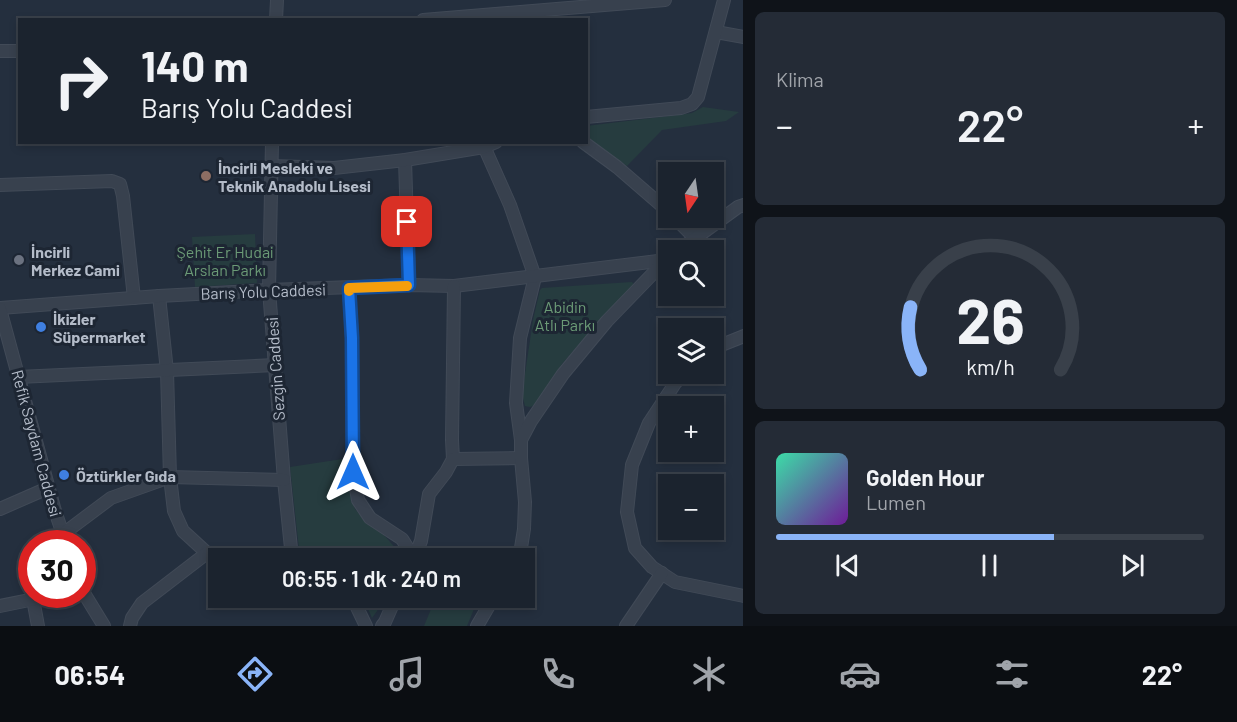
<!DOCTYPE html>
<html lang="tr">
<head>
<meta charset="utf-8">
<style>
  :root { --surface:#1b232e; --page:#242b36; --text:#f1f3f6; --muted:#a0a4aa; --line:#39404a; --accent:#8ab4f8 }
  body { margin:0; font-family:Barlow,sans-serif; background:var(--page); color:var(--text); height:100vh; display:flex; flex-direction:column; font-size:22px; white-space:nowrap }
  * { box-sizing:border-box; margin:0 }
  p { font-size:20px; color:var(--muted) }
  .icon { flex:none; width:33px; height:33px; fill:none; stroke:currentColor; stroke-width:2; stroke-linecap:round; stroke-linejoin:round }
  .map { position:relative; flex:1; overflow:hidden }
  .drawer { display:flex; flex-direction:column; gap:12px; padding:12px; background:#0f1319; width:494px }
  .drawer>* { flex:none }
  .guide { position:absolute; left:18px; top:18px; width:570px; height:126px; border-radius:0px; box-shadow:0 3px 9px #0003,0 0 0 2px var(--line); background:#1b232e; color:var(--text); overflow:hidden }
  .needle { width:39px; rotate:193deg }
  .controls { position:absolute; left:658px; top:162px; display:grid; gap:12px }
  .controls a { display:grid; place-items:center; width:66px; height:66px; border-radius:0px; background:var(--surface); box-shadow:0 3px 9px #0003,0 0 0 2px var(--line); font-size:30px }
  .speed { position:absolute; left:18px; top:530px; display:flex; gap:12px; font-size:30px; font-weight:700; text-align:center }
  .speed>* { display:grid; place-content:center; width:78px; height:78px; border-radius:50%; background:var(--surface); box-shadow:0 3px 9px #0003,0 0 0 2px var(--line); line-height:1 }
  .speed .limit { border:9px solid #d22; background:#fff; color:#111 }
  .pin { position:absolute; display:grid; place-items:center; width:51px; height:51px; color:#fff; margin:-26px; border-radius:12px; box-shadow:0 3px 9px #0006 }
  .me { position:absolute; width:66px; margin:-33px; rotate:0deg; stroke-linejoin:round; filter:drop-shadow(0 0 4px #0008) }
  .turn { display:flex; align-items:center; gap:21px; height:126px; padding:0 24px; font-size:27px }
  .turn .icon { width:78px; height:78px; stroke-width:2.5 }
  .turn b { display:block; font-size:42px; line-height:51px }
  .big { font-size:45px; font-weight:600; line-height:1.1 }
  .drawer .card { flex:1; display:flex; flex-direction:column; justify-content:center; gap:9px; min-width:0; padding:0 21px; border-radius:9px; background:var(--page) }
  .drawer .dial { align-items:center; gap:0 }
  .dial svg { height:156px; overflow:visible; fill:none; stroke:var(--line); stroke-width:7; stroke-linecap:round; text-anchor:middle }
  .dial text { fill:var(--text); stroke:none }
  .song { display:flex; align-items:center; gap:18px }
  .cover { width:72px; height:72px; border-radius:9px; background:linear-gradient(135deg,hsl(160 70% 55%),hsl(280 70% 35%)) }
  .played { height:6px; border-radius:3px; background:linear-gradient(90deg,var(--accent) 65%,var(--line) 65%) }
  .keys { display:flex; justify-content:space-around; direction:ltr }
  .heat { display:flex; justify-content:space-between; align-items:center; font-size:33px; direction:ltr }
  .trip { position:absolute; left:208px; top:548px; width:327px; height:60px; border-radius:0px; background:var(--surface); box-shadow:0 3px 9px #0003,0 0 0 2px var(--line); font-weight:600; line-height:60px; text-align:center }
  .dock { display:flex; height:96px; justify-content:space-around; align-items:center; background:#0b0e12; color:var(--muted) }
  .dock .icon { width:42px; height:42px }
  .dock .active { color:var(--accent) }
  .dock b { font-size:27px; color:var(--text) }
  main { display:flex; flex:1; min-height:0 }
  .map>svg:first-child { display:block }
  .green { fill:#263c3f }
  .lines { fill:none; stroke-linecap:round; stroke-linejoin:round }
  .minor-casing { stroke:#414a57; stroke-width:14 }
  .minor { stroke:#38414e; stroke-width:12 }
  .route-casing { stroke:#114b97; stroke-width:15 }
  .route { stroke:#1a73e8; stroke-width:10 }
  .slow { stroke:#f59e0b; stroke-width:10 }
  .education-dot { fill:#8d6e63; stroke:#1d2633; stroke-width:2 }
  .worship-dot { fill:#6b7280; stroke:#1d2633; stroke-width:2 }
  .shop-dot { fill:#3f7fe0; stroke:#1d2633; stroke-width:2 }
  .labels { text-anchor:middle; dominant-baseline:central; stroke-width:6; stroke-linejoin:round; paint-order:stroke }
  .poi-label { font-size:16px; font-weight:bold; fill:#b4bcc9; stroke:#1d2633; text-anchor:start }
  .park-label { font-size:16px; fill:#6b9a76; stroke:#1d2633 }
  .street-label { font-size:16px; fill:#b4bcc9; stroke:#1d2633 }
</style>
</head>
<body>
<main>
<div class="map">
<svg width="744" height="626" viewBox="0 0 744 626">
  <rect width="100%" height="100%" fill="#242f3e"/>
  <g class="green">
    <path d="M 703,107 L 739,112 L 726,121 L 662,130 L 627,166 L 587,140 L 586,126 L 685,114 L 692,113 Z"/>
    <path d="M 255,234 L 257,283 L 195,287 L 192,237 Z"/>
    <path d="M 632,282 L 635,286 L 601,319 L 562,364 L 535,405 L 530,407 L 525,406 L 522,394 L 533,320 L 540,290 L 542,288 Z"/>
    <path d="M 349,458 L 348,487 L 355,509 L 366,522 L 384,535 L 404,558 L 300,558 L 290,467 Z"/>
    <path d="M 363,597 L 387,597 L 372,618 Z"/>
    <path d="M 436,597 L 479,597 L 467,626 L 424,626 Z"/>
  </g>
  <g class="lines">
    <defs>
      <g id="minor">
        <path d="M 276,20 L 277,0"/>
        <path d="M 423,20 L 665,0"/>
        <path d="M 716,32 L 744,37"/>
        <path d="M 0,51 L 20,51"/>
        <path d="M 586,117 L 681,108 L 692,104 L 698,97 L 724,0"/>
        <path d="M 272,142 L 269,290 L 284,480 L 292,558"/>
        <path d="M 482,142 L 510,205 L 535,277 L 520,338 L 516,403 L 521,440"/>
        <path d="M 583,142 L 617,167 L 669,212"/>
        <path d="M 405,160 L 409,285"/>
        <path d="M 271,166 L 334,168 L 405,160 L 484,147 L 496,142"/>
        <path d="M 0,185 L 112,181 L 120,184 L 123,196 L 134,298"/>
        <path d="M 675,218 L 696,239"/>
        <path d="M 679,250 L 738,207 L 744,205"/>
        <path d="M 349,288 L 352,338 L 353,472 L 358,500 L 370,518 L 402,539 L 414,558"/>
        <path d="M 159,296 L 167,371 L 170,477 L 174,511 L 183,531 L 207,553 L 219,561"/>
        <path d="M 0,308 L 159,296 L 269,290 L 409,285 L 454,286 L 666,260 L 669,258"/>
        <path d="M 0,309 L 55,511 L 66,543"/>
        <path d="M 714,348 L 744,336"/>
        <path d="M 686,374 L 676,382 L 649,423 L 632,465 L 627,512 L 635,548 L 652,567 L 675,582 L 744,596"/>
        <path d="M 18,377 L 275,365"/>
        <path d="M 453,459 L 452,440 L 454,286"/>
        <path d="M 0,509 L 48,488"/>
        <path d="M 63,534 L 111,498 L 170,477 L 284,480"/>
        <path d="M 414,558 L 421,541 L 429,494 L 446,472 L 453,459 L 521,458"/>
        <path d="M 518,558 L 520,554 L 524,529 L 525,502 L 521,458 L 521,440 L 531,421 L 563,374 L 607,321 L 666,260"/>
        <path d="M 82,590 L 104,626"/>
        <path d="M 352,597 L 366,626"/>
        <path d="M 33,599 L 38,626"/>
        <path d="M 0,606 L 59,594"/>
        <path d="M 130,626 L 132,618 L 142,603 L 207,553"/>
        <path d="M 382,626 L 385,622 L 396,597"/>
        <path d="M 477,626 L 494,597"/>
        <path d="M 626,626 L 662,573"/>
      </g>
    </defs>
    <use href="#minor" class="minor-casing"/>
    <use href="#minor" class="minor"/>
  </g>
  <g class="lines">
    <defs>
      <path id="route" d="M 353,472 L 352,338 L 349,288 L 409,285 L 407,222"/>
    </defs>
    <use href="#route" class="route-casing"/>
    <use href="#route" class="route"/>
    <path class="slow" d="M 349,291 L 349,288 L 407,286"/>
  </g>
  <circle class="education-dot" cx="206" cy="176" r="6"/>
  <circle class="worship-dot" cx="19" cy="260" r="6"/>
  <g class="shop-dot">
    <circle cx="41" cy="327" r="6"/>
    <circle cx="64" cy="475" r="6"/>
  </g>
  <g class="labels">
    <g class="poi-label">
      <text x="218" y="167">İncirli Mesleki ve<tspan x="218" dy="18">Teknik Anadolu Lisesi</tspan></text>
      <text x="31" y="251">İncirli<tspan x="31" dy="18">Merkez Cami</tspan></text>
      <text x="53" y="318">İkizler<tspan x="53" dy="18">Süpermarket</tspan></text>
      <text x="76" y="475">Öztürkler Gıda</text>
    </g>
    <g class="park-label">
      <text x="225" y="251">Şehit Er Hudai<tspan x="225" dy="18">Arslan Parkı</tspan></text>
      <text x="565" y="306">Abidin<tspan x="565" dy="18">Atlı Parkı</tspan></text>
    </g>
    <g class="street-label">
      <text transform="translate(263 291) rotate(-2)">Barış Yolu Caddesi</text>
      <text transform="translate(275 369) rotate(-94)">Sezgin Caddesi</text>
      <text transform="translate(37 443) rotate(75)">Refik Saydam Caddesi</text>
    </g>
  </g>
</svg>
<div class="controls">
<a><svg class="needle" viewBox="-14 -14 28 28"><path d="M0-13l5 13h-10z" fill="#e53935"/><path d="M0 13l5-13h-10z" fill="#a0a4aa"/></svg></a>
<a><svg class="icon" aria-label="search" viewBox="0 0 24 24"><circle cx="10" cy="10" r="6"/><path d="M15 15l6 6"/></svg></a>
<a><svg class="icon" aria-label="layers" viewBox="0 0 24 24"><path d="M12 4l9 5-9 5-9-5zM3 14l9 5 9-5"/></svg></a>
<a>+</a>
<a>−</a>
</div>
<div class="speed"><div class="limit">30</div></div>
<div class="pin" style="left:407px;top:222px;background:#d93025"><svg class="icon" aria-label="arrive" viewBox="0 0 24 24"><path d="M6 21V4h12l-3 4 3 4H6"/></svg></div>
<svg class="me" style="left:353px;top:472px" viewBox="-20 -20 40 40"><path d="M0-17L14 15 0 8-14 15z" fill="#1a73e8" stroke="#fff" stroke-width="4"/></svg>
<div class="trip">06:55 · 1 dk · 240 m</div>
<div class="guide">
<div class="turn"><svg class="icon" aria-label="right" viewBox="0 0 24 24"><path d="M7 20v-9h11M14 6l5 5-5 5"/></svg><div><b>140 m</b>Barış Yolu Caddesi</div></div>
</div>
</div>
<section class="drawer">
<div class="card"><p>Klima</p>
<div class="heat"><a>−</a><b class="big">22°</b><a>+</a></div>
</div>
<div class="card dial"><svg viewBox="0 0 100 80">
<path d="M14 69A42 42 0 1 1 86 69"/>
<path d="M14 69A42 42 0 0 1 9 37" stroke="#8ab4f8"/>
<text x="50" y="56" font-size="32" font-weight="700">26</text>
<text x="50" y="72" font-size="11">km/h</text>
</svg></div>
<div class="card">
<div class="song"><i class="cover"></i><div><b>Golden Hour</b><p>Lumen</p></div></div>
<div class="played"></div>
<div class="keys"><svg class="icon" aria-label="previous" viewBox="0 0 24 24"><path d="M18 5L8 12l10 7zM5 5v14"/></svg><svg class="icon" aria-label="pause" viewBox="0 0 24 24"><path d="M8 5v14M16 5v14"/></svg><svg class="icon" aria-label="next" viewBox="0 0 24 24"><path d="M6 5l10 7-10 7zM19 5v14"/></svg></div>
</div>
</section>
</main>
<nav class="dock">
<b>06:54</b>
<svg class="icon active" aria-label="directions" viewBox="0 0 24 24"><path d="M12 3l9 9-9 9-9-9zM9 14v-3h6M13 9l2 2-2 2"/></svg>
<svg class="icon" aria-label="music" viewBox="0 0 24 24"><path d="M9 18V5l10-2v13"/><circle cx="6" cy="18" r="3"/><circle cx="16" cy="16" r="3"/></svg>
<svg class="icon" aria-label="phone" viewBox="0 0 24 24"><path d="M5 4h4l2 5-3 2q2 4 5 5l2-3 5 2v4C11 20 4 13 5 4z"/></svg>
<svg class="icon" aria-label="climate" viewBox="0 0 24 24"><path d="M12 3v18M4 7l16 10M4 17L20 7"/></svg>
<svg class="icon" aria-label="car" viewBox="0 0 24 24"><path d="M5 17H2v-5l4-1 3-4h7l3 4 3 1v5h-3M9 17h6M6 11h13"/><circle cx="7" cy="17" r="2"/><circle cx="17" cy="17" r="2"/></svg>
<svg class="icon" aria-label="filters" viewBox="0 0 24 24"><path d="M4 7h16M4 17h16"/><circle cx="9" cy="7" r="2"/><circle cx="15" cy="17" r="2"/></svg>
<b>22°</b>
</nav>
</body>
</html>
